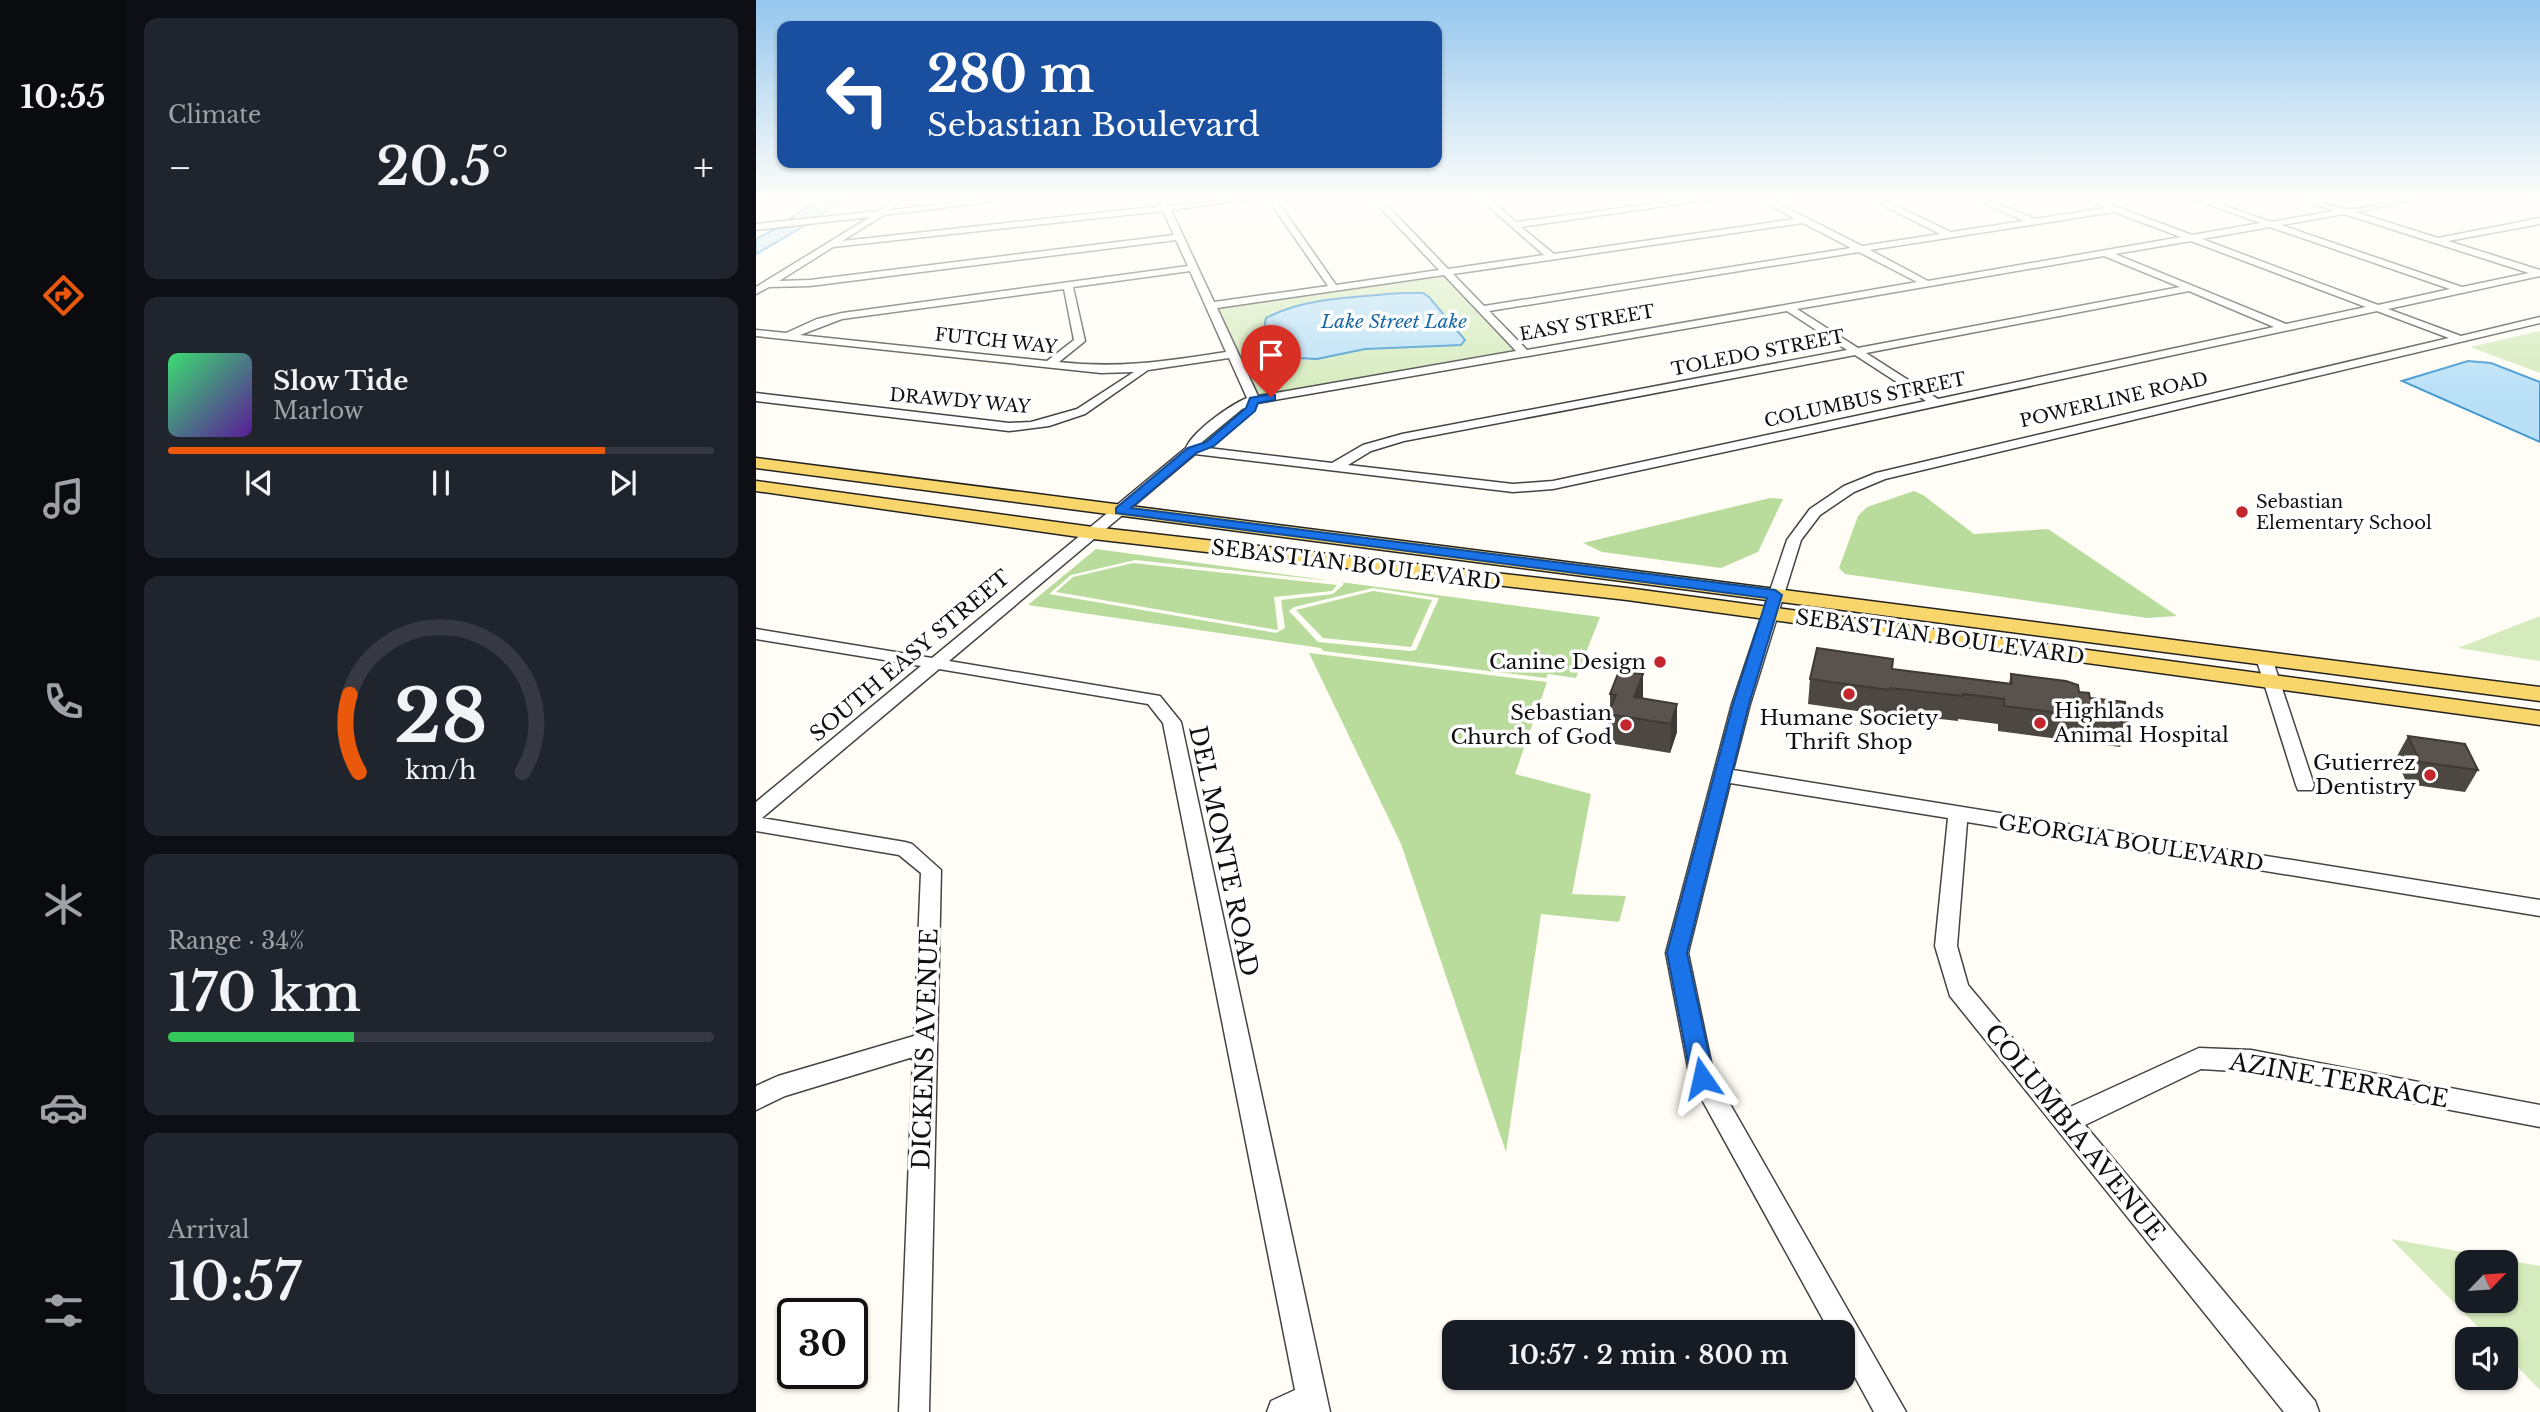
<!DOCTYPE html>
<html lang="en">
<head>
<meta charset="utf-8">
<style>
  :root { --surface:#171b24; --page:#20242c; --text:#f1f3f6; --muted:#9ea1a6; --line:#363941; --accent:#ea580c }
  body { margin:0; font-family:"Libre Baskerville",serif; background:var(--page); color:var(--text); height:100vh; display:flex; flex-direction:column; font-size:26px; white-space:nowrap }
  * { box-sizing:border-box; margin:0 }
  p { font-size:23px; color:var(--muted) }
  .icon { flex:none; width:38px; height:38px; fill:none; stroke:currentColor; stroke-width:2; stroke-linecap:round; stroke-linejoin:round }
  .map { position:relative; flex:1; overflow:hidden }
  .drawer { display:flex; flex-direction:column; gap:18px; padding:18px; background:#0d0f14; width:630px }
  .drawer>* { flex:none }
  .guide { position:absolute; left:21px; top:21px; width:665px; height:147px; border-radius:14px; box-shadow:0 2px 5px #0004; background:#1a4fa0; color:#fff; overflow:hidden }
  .needle { width:46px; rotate:65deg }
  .tools { position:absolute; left:1699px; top:1250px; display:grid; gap:14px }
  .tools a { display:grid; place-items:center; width:63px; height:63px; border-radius:14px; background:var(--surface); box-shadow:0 2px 5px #0004; font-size:35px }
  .speed { position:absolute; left:21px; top:1298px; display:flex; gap:14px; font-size:35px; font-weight:700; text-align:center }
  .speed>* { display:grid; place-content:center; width:91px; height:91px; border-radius:50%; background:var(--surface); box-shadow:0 2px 5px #0004; line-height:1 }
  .speed .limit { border:4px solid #111; border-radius:10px; background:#fff; color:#111 }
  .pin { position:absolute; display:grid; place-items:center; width:60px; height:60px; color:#fff; margin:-72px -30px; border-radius:50% 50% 50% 0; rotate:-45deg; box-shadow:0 0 7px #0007 }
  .pin .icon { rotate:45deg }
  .me { position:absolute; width:77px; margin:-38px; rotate:349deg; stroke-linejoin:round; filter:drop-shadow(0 0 5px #0008) }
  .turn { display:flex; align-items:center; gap:24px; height:147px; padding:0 35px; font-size:32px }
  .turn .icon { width:91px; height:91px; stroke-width:2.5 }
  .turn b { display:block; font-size:49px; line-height:60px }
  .big { font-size:52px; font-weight:600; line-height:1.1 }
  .drawer .widget { flex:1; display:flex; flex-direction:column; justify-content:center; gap:10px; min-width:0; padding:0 24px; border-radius:14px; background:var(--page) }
  .drawer .dial { align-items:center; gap:0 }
  .dial svg { height:182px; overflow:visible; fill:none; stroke:var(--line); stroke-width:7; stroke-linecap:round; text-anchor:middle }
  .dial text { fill:var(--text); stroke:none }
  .song { display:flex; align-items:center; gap:21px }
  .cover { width:84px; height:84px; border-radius:10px; background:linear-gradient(135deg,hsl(140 70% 55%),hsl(270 70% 35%)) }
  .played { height:7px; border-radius:4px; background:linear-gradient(90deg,var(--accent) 80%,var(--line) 80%) }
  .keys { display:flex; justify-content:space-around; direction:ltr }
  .heat { display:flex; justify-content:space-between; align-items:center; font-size:38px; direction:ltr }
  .charge { height:10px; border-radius:5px; background:linear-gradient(90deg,#34c759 34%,var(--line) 0) }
  .trip { position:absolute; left:686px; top:1320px; width:413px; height:70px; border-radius:14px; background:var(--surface); box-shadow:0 2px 5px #0004; font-weight:600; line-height:70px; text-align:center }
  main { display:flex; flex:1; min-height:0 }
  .tab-bar { display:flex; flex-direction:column; width:126px; justify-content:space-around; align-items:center; background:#090b0e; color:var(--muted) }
  .tab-bar .icon { width:49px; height:49px }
  .tab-bar .active { color:var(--accent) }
  .tab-bar b { font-size:32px; color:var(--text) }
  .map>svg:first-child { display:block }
  .green { fill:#d5ebbd; fill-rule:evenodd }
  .forest { fill:#b9dc9c; fill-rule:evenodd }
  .water { fill:#b9e0f7; stroke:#3f96cf; stroke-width:2 }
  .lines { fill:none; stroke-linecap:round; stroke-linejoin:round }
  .minor-casing { stroke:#444; stroke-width:3 }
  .major-casing { stroke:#222; stroke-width:3 }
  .minor { fill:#fff; fill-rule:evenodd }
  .major { fill:#f9d66b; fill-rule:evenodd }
  .wall { fill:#4d4742 }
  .shaded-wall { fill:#3f3936 }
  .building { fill:#5a524d; stroke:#3f3936; stroke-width:2 }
  .route { fill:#1a73e8; stroke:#114b97; stroke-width:2 }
  .poi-dot { fill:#c4262e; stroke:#fff; stroke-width:2.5 }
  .labels { text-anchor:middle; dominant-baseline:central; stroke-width:7; stroke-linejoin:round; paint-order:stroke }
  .far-street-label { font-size:18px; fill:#111; stroke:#fff }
  .far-poi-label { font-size:18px; fill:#111; stroke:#fff; text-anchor:start }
  .far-water-label { font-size:19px; font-style:italic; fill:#1768a6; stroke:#fff }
  .street-label { font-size:21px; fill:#111; stroke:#fff }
  .poi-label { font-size:21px; fill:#111; stroke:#fff; text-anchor:end }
  .near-street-label { font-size:24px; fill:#111; stroke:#fff }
</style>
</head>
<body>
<main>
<nav class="tab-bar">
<b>10:55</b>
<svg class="icon active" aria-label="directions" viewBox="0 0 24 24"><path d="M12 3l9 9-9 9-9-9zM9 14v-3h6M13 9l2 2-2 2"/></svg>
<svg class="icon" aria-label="music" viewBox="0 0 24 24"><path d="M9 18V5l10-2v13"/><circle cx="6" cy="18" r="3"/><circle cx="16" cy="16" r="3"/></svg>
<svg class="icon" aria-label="phone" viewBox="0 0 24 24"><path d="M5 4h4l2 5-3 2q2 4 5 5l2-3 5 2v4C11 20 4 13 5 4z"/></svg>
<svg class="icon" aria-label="climate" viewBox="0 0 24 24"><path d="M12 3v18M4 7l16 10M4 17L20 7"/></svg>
<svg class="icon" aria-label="car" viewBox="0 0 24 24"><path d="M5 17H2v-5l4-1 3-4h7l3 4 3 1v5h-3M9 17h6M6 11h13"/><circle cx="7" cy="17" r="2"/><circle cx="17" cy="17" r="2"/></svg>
<svg class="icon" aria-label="filters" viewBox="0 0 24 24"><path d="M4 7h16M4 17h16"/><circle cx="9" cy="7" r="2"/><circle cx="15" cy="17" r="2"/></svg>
</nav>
<section class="drawer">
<div class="widget"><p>Climate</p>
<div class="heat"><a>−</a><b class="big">20.5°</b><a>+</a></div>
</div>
<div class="widget">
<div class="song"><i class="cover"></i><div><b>Slow Tide</b><p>Marlow</p></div></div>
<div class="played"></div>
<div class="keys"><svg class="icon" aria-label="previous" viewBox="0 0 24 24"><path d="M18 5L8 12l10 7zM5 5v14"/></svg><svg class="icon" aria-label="pause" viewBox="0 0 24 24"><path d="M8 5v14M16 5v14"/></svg><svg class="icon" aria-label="next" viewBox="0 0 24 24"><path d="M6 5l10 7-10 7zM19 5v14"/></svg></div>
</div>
<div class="widget dial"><svg viewBox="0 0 100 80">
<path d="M14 69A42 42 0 1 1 86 69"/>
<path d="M14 69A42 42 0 0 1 10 35" stroke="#ea580c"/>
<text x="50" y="56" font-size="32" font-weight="700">28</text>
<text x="50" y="72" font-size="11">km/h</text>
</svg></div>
<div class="widget"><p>Range · 34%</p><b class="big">170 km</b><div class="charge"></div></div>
<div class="widget"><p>Arrival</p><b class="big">10:57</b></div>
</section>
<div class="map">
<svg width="1784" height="1412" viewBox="0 0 1784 1412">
  <rect width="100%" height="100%" fill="#fffdf5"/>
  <g class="green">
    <path d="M 685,275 L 691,276 L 758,347 L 756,352 L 505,395 L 499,392 L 460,310 L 463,308 Z"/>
    <path d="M 1784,331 L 1784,373 L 1714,347 Z"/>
    <path d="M 1784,616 L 1784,661 L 1702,648 Z"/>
    <path d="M 1635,1239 L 1784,1266 L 1784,1390 L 1750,1355 L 1750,1339 L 1734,1339 ZM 1712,1262 L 1750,1262 L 1750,1300 L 1712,1300 Z"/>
  </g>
  <g class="forest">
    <path d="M 1158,491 L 1167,495 L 1218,534 L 1292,529 L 1421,616 L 1391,618 L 1089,574 L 1083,568 L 1102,516 L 1111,507 Z"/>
    <path d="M 1014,498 L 1027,499 L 1002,552 L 965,568 L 846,552 L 827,543 Z"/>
    <path d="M 340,549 L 844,617 L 820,678 L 792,674 L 790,678 L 567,651 L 565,648 L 272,605 ZM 379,560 L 586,582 L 588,584 L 577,594 L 525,600 L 529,628 L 520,633 L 293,594 L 315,575 ZM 617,588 L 683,598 L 660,650 L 654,651 L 562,642 L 533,611 L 538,607 Z"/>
    <path d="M 377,563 L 581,585 L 576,591 L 518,597 L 522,630 L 300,592 L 317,577 Z"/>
    <path d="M 617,591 L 676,600 L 655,647 L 567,638 L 540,610 Z"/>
    <path d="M 553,653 L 791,682 L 759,774 L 835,794 L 816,894 L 870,896 L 863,922 L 785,914 L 750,1152 L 645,844 Z"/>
  </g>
  <g class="water">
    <path d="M 60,199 L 86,199 C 71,211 54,226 34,219 Z"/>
    <path d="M 48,223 L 50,225 L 0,254 L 0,239 L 19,229 Z"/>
    <path d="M 645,293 L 667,293 L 673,297 L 709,340 L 705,345 L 609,349 L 561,359 L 542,358 L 520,348 L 508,328 L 510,318 C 549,297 602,297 645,293 Z"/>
    <path d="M 1712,361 L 1735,363 L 1784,382 L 1784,442 L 1646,381 Z"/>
  </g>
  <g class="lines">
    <defs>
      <g id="minor">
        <path d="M 136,199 L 144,199 L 135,210 L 231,199 L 258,199 L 128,215 L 86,241 L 405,206 L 403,199 L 409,199 L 413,206 L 494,199 L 415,210 L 458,302 L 572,286 L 512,199 L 520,199 L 580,285 L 683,270 L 616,199 L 625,199 L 692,269 L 788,255 L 724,199 L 733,199 L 760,222 L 933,199 L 956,199 L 765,227 L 798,254 L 1039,219 L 1004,199 L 1014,199 L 1106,246 L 1184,234 L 1114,199 L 1125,199 L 1195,232 L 1268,221 L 1219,199 L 1230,199 L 1279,219 L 1349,208 L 1328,199 L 1340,199 L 1436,235 L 1504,223 L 1438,199 L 1450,199 L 1515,222 L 1578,211 L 1545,199 C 1561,199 1573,207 1588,209 C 1606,211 1641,199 1664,199 L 1599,212 L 1682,238 L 1784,218 L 1784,224 L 1692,241 L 1784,270 L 1784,276 L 1632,309 L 1705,336 L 1784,317 L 1784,323 L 1129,479 L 1098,492 L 1064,515 L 1045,540 L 994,704 L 977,770 L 1784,900 L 1784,916 L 1211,822 L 1201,946 L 1212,985 L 1314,1107 L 1443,1048 L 1495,1050 L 1784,1105 L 1784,1127 L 1495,1072 L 1445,1069 L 1329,1125 L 1559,1401 L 1563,1412 L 1528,1412 L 1194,996 L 1179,946 L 1192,818 L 974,783 L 932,953 L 958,1076 L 1150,1412 L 1118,1412 L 1087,1355 L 1087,1332 L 1074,1332 L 934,1078 L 910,953 L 976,704 L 1031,540 L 1054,509 L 1088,486 L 1120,473 L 1693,338 L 1621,311 L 797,489 L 757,492 L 439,454 L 193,661 L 404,696 L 425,722 L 574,1412 L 511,1412 L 515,1401 L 539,1390 L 407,723 L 392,704 L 183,669 L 6,818 L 149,842 L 156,844 L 185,870 L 173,1412 L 143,1412 L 157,1057 L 29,1096 L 0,1110 L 0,1086 L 22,1076 L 158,1036 L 165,873 L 143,855 L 0,831 L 0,802 L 165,666 L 0,639 L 0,629 L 176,658 L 430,448 C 437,431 474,405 491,398 L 473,358 L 392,370 L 329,414 L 293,426 L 253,431 L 0,401 L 0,393 L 253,423 L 275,422 L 321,409 L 378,372 L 345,373 L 0,336 L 0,330 L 30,333 L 61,319 L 86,313 L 432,266 L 420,240 L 54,286 L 13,287 L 0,294 L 0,287 L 114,217 L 0,230 L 0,224 L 123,211 ZM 407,211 L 418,235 L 54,280 L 23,281 L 77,247 ZM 1358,212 L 1425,237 L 1172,281 L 1114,250 ZM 1588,214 L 1773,273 L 1706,287 L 1525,225 ZM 1047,223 L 1095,248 L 728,306 L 697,274 ZM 1514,227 L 1694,289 L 1622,305 L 1446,239 ZM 1435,241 L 1610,307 L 1530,324 L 1359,254 ZM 1103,252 L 1161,282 L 771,350 L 733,311 ZM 1348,256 L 1424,287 L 1102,348 L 1041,309 ZM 434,271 L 470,352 C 411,361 364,369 303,362 L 329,341 L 317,287 ZM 688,275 L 760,351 L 502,396 L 461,308 ZM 308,289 L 318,340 L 291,361 L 44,335 L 86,319 ZM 1433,291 L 1518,327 L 1182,399 L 1110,353 ZM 1031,311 L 1091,350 L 646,434 L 607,445 L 576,463 L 452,448 L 451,443 L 446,442 L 486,409 L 501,403 ZM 1099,355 L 1170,401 L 797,481 L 757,484 L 592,465 L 615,451 L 648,441 Z"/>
        <path d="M 1508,653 L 1516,658 L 1558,785 L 1556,790 L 1542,790 L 1540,785 L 1500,658 Z"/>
      </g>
      <g id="major">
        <path d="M 0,458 L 1784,687 L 1784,701 L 0,468 Z"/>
        <path d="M 0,481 L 337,527 L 871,588 L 1784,711 L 1784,725 L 871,600 L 337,539 L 0,491 Z"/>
      </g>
    </defs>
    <use href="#minor" class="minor-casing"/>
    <use href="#major" class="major-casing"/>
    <use href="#minor" class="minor"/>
    <use href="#major" class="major"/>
  </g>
  <g class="wall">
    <path d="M 1136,669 L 1253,683 L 1255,674 L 1323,692 L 1372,722 L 1364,747 L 1242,731 L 1242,724 L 1202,719 L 1202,721 L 1130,713 L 1129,715 L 1052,704 L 1054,679 Z"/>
    <path d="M 854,694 L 921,704 L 921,732 L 914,753 L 853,743 L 852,714 L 854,709 Z"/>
    <path d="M 1652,736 L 1722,770 L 1709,792 L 1651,784 L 1640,758 Z"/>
  </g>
  <g class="shaded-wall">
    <path d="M 887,674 L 887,702 L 878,697 Z"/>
    <path d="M 921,704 L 921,732 L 914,753 L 915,724 Z"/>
  </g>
  <g class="building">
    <path d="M 1061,648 L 1137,659 L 1136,669 L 1256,684 L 1255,674 L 1310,681 L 1322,685 L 1323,692 L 1333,693 L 1334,698 L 1369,702 L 1372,722 L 1248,706 L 1248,699 L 1207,694 L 1207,696 L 1134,688 L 1133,690 L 1054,679 Z"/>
    <path d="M 863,671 L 887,674 L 878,697 L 921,704 L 915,724 L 852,714 L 860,695 L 854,694 Z"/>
    <path d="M 1652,736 L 1709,744 L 1722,770 L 1664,762 Z"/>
  </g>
  <linearGradient id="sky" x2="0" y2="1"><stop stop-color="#95c6ee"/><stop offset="0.5" stop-color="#fffefa"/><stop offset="1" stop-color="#fffefa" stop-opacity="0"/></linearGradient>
  <rect width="1784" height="397" fill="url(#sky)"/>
  <path class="route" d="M 515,394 L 519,395 L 519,400 L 502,403 L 499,411 L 458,446 L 440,453 L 375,508 L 1019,590 L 1026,595 L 993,704 L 931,953 L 958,1078 L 954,1085 L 946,1087 L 939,1085 L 935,1078 L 911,953 L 977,704 L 1011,598 L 360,513 L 360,508 L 432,448 L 450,442 L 490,408 L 494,398 Z"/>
  <g class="poi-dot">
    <circle cx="1486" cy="512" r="7"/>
    <circle cx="904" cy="662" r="7"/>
    <circle cx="1093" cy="694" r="7"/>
    <circle cx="1284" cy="723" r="7"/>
    <circle cx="870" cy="725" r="7"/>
    <circle cx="1674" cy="775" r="7"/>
  </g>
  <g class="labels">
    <g class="far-street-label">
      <text transform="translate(831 323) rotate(-10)">EASY STREET</text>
      <text transform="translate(240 341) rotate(6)">FUTCH WAY</text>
      <text transform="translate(1002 353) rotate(-11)">TOLEDO STREET</text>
      <text transform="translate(1109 400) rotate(-12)">COLUMBUS STREET</text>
      <text transform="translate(1358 400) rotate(-13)">POWERLINE ROAD</text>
      <text transform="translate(204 401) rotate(5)">DRAWDY WAY</text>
    </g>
    <g class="far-poi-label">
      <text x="1500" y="502">Sebastian<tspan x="1500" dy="21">Elementary School</tspan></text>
    </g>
    <g class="far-water-label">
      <text x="638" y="321">Lake Street Lake</text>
    </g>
    <g class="street-label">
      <text transform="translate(600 565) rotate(7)">SEBASTIAN BOULEVARD</text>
      <text transform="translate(1184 637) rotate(8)">SEBASTIAN BOULEVARD</text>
      <text transform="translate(154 656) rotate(-40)">SOUTH EASY STREET</text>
      <text transform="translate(1375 843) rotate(9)">GEORGIA BOULEVARD</text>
    </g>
    <g class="poi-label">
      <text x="890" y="662">Canine Design</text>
      <text x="1298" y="711" text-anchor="start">Highlands<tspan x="1298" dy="24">Animal Hospital</tspan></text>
      <text x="856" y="713">Sebastian<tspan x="856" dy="24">Church of God</tspan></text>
      <text x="1093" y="718" text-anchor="middle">Humane Society<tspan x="1093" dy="24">Thrift Shop</tspan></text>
      <text x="1660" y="763">Gutierrez<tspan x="1660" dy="24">Dentistry</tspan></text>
    </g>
    <g class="near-street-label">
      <text transform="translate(468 851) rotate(78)">DEL MONTE ROAD</text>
      <text transform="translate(169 1049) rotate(-88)">DICKENS AVENUE</text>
      <text transform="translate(1583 1080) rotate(10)">AZINE TERRACE</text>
      <text transform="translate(1319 1132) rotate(51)">COLUMBIA AVENUE</text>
    </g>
  </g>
</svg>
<div class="tools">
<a><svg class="needle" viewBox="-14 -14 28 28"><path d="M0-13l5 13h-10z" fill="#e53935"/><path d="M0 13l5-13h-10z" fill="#9ea1a6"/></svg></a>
<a><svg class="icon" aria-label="sound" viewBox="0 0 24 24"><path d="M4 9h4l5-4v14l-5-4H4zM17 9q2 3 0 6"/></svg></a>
</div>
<div class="speed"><div class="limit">30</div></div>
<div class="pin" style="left:515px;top:397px;background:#d93025"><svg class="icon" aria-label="arrive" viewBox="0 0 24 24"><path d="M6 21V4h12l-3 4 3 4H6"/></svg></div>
<svg class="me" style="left:946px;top:1078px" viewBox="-20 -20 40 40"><path d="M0-17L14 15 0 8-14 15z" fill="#1a73e8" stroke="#fff" stroke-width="4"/></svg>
<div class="trip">10:57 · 2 min · 800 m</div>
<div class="guide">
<div class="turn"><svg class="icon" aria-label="left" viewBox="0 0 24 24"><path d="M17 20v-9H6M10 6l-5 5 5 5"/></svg><div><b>280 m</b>Sebastian Boulevard</div></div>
</div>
</div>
</main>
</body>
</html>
